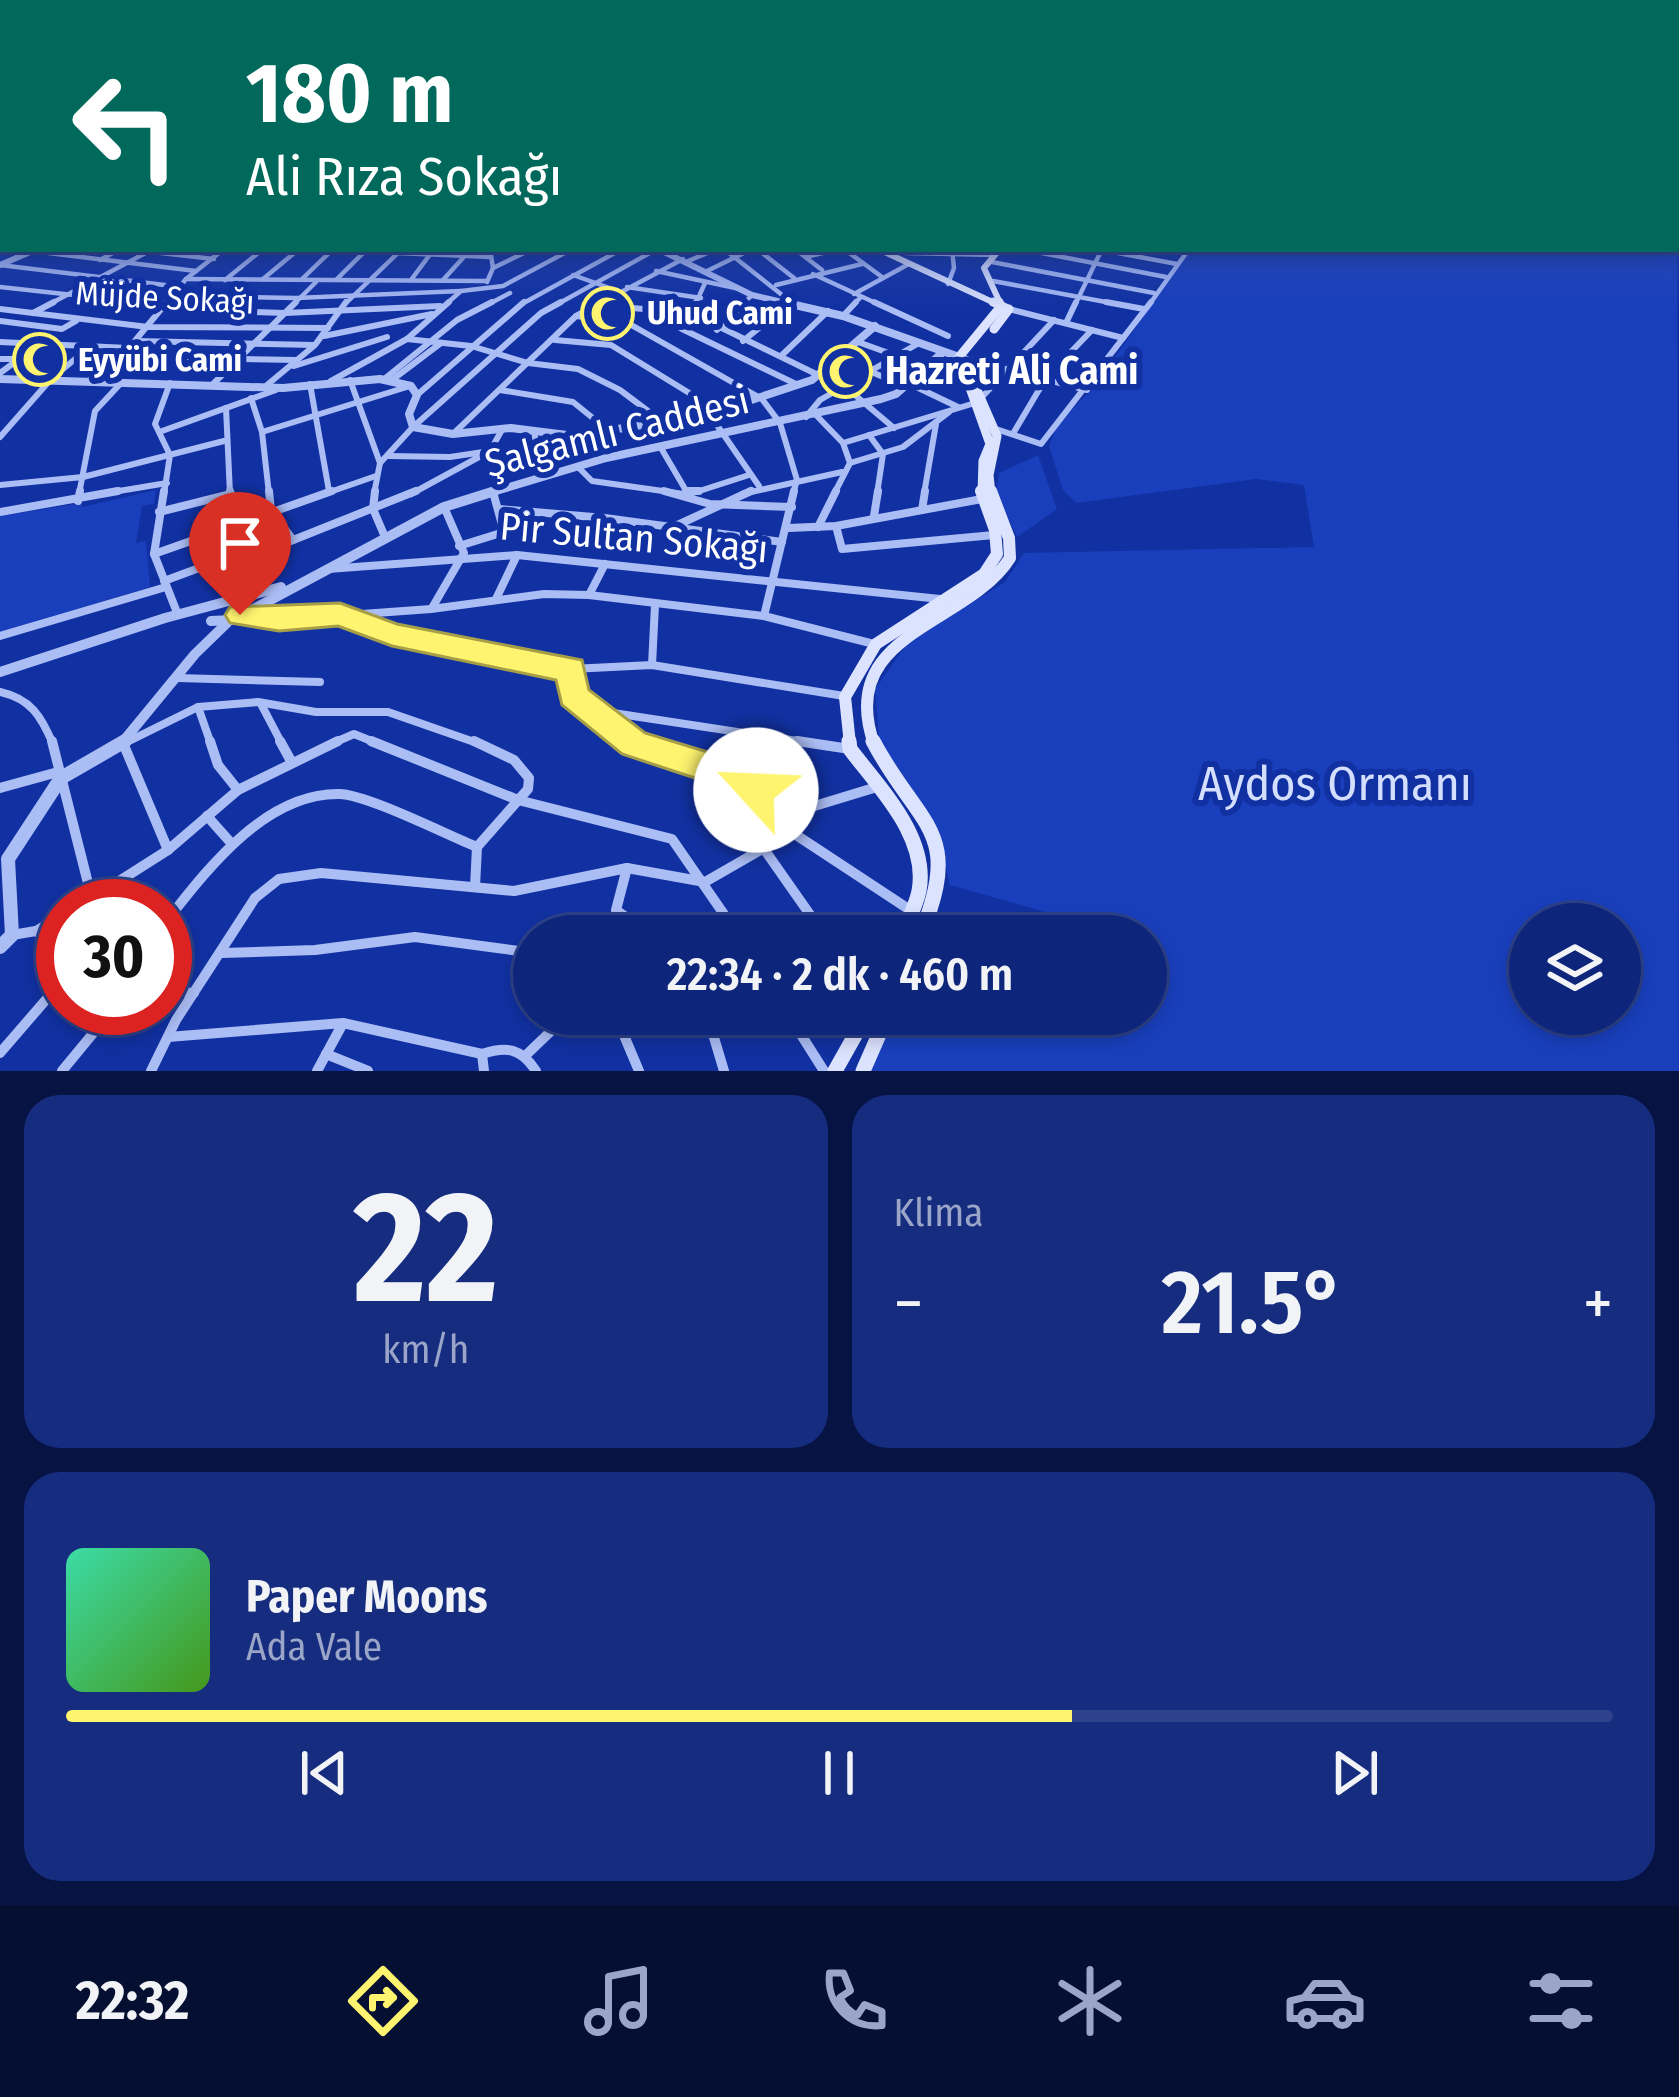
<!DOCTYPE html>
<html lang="tr">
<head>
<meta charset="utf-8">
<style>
  :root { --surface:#0d257a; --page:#162d7f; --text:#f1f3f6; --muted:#9aa5c7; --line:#2d428b; --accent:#fff46f }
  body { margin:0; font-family:"Fira Sans Condensed",sans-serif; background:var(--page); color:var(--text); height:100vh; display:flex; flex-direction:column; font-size:45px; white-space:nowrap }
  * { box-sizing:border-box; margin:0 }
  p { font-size:39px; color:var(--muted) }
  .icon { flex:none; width:66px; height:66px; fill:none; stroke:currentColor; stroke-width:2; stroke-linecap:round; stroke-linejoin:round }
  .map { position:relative; height:1071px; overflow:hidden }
  .sheet { display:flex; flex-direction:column; gap:24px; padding:24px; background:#071443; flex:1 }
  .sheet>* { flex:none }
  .banner { position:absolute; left:0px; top:0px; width:1680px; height:252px; box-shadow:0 6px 18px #0003,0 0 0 3px var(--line); background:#00695c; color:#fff; overflow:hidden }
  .tools { position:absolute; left:1509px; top:903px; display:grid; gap:24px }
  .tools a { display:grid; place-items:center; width:132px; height:132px; border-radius:50%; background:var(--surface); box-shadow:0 6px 18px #0003,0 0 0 3px var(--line); font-size:60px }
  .speed { position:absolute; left:36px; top:879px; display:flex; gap:24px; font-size:60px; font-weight:700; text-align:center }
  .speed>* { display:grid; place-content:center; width:156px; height:156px; border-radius:50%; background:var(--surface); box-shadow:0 6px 18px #0003,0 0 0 3px var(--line); line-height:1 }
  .speed .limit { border:18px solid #d22; background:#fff; color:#111 }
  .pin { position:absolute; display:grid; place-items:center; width:102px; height:102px; color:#fff; margin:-123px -51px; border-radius:50% 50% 50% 0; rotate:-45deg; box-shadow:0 0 12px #0007 }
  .pin .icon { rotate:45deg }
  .me { position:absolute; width:132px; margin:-66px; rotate:295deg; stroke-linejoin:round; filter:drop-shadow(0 0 9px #0008) }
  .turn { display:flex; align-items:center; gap:42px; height:252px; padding:0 48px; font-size:54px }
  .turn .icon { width:156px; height:156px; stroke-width:2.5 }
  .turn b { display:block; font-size:84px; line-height:102px }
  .big { font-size:90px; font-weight:600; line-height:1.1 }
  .sheet .card { flex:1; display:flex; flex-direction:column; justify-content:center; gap:18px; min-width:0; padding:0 42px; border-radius:36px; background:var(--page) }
  .sheet .dial { align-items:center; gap:0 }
  .dial b { font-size:156px; line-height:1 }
  .song { display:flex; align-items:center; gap:36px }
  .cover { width:144px; height:144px; border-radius:18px; background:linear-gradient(135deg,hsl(160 70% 55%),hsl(100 70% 35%)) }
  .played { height:12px; border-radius:6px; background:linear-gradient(90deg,var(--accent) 65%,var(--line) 65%) }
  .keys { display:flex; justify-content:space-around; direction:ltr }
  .heat { display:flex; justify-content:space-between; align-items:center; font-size:66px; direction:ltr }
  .sheet .tiles { flex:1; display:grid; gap:24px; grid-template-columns:1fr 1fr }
  .card:last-child { grid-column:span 2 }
  .trip { position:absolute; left:513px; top:915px; width:654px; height:120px; border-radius:60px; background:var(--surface); box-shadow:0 6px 18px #0003,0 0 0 3px var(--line); font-weight:600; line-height:120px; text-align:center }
  .menu { display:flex; height:192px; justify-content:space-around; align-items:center; background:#050f31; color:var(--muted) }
  .menu .icon { width:84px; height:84px }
  .menu .on { color:var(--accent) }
  .menu b { font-size:54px; color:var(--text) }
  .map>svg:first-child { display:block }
  .green { fill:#193fbc; fill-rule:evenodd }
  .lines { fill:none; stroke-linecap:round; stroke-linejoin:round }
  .minor-far3 { stroke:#abbdf5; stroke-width:4.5 }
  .minor-far2 { stroke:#abbdf5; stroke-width:6 }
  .minor-far1 { stroke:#abbdf5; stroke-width:8 }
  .minor { stroke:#abbdf5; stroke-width:10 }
  .tertiary-far3 { stroke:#abbdf5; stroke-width:6 }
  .tertiary-far2 { stroke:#abbdf5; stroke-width:8 }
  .tertiary-far1 { stroke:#abbdf5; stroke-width:10 }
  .tertiary { stroke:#abbdf5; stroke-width:14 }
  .secondary-far3 { stroke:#dce3fe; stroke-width:6 }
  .secondary-far2 { stroke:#dce3fe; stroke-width:9 }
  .secondary-far1 { stroke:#dce3fe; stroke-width:12 }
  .secondary { stroke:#dce3fe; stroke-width:15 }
  .route { fill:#fff46f; stroke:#a69f48; stroke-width:3 }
  .labels { text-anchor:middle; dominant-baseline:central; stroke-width:12; stroke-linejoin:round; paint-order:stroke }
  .far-street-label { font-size:33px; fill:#fff; stroke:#1131a2 }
  .far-poi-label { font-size:33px; font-weight:bold; fill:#fff; stroke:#1131a2; text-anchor:start }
  .poi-label { font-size:39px; font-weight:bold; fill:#fff; stroke:#1131a2; text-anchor:start }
  .street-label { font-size:39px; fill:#fff; stroke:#1131a2 }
  .near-park-label { font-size:48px; fill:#d4defe; stroke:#1131a2 }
</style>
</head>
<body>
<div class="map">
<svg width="1679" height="1071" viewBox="0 0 1679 1071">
  <rect width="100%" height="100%" fill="#1131a2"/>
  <g class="green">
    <path d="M 1677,160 L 1679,1071 L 866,1071 L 890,1014 L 1146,1014 L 1146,936 L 1090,936 L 1087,924 L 950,885 L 943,855 L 880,750 L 875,689 L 909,641 L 1005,582 L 1024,553 L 1314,547 L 1304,485 L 1256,479 L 1076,503 L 1063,490 L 1049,446 L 1059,421 L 1091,391 L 1191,249 L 1677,249 ZM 1530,924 L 1620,924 L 1620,1014 L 1530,1014 Z"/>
    <path d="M 1038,455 L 1057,509 L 1017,537 L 996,491 L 999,473 Z"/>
    <path d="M 156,490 L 154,504 L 142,506 L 136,543 L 146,541 L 150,587 L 0,632 L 0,516 L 82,503 L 82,507 Z"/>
  </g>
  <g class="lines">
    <g class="minor-far3">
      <path d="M 0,197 L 3,179"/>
      <path d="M 303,249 L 491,257"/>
      <path d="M 490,249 L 493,268"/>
      <path d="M 724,249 L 791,302 L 787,305"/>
      <path d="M 757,249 L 794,278"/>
      <path d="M 795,249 L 822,270"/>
      <path d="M 844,249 L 882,277"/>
      <path d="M 1021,249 L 1166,277"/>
      <path d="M 1102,250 L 1177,264"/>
      <path d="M 32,251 L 196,271"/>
      <path d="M 152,252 L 214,259"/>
      <path d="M 907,253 L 993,255"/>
      <path d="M 806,257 L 839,249"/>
      <path d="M 100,260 L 120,249"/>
      <path d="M 688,261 L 717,249"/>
      <path d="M 992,262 L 1154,293"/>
      <path d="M 0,265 L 181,287"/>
      <path d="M 656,271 L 740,289"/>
      <path d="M 707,271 L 752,249"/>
      <path d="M 813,274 L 880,305"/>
      <path d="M 573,275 L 618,291"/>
      <path d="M 186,279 L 487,281"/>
      <path d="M 263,279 L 299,249"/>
      <path d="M 302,279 L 330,252"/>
      <path d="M 337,279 L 364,252"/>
      <path d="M 225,280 L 263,249"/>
      <path d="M 411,280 L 434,249"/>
      <path d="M 443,280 L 471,249"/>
      <path d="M 993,281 L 1122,305"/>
      <path d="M 487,282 L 493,268 L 532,249"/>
      <path d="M 948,284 L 954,268 L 952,249"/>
      <path d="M 776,285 L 862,264"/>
      <path d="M 0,287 L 165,305"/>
      <path d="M 627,287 L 701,298"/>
      <path d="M 854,294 L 907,265"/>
      <path d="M 175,296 L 296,298 L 461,291"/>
      <path d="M 48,305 L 153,249"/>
      <path d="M 165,305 L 186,279 L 224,249"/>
      <path d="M 293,305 L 316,282"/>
      <path d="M 344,305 L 402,249"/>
      <path d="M 445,305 L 461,291 L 503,286 L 572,249"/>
      <path d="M 487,305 L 510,293"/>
      <path d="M 520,305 L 622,249"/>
      <path d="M 556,305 L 657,249"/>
      <path d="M 597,305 L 683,259"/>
      <path d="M 695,305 L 705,283"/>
      <path d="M 742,305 L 752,295"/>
      <path d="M 853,305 L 860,298"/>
      <path d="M 1075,305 L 1102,249"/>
      <path d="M 1149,305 L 1189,249"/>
    </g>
    <g class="minor-far2">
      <path d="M 137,302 L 165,305"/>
      <path d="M 696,302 L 691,313 L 849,390 L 894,428"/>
      <path d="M 874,302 L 948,336"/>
      <path d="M 1106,302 L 1144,309"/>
      <path d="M 597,305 L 691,313"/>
      <path d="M 0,309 L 148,327 L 328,328"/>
      <path d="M 162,309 L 285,313 L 440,306"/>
      <path d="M 1009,309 L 1123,338"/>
      <path d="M 673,311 L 667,320 L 682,329 L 798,385"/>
      <path d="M 33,313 L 54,302"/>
      <path d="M 576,316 L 626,322 L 762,399 L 780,423 L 797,480 L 793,494"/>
      <path d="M 843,316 L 856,302"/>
      <path d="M 0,321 L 62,329 L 76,321"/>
      <path d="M 1066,323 L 1076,302"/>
      <path d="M 717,330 L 745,302"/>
      <path d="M 324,336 L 432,314"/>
      <path d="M 407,339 L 471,346 L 528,363 L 578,369 L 620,390 L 660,420"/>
      <path d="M 555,340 L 611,345 L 699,399 L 759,486"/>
      <path d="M 137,341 L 314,345"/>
      <path d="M 743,341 L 791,302"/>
      <path d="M 0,342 L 128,348"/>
      <path d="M 858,342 L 966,381"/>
      <path d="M 781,356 L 828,311"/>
      <path d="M 119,357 L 296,360"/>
      <path d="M 838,358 L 871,369"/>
      <path d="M 0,359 L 19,359 L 0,373"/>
      <path d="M 965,359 L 1087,390"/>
      <path d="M 294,366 L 387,337"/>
      <path d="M 869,371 L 905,386"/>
      <path d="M 91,378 L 129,348 L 167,302"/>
      <path d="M 350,380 L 380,463"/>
      <path d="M 383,380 L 457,320 L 492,302"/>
      <path d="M 392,380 L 441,343"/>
      <path d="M 331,381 L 407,339 L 449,302"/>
      <path d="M 214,383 L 296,302"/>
      <path d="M 908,383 L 958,407"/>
      <path d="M 310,384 L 329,491"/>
      <path d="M 267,385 L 315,345 L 346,302"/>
      <path d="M 500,390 L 573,402 L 609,431"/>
      <path d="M 417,395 L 524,302"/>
      <path d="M 982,397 L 1054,320"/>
      <path d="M 251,398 L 262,432 L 269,494"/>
      <path d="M 226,408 L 230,494"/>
      <path d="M 816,415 L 843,443 L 850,463 L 834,494"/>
      <path d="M 806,417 L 820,400 L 919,343"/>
      <path d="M 503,428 L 490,451 L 508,487"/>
      <path d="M 993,428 L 1041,444 L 1151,302"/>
      <path d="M 162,431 L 276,390"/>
      <path d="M 534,431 L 538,455 L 550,475"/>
      <path d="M 262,432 L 410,386"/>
      <path d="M 1014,432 L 1046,378 L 1092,330"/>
      <path d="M 453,434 L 576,316 L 602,302"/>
      <path d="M 869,435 L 883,454 L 877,494"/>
      <path d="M 0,437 L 52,378 L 91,346"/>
      <path d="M 843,443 L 975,403"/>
      <path d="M 661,448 L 688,494"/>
      <path d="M 388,456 L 450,457 L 490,451 L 411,494"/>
      <path d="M 850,463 L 903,447 L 949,412"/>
      <path d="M 578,467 L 592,481 L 684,494"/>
      <path d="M 0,485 L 83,477 L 224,441"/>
      <path d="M 79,494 L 95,411 L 122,382"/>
      <path d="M 101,494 L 167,483"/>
      <path d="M 164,494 L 170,455 L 155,424 L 170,383"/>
      <path d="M 324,494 L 376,476"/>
      <path d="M 374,494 L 380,463 L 413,427 L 541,313 L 561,302"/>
      <path d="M 690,494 L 749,475"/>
      <path d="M 742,494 L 842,472"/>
      <path d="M 924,494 L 936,424"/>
    </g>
    <g class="minor-far1">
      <path d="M 164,491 L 154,554 L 178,615"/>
      <path d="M 230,491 L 244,545 L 264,591"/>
      <path d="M 269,491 L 271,511 L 293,540"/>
      <path d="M 375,491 L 373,509 L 385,537"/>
      <path d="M 664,491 L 710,504 L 792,507"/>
      <path d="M 686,491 L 699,491"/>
      <path d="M 78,501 L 80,491"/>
      <path d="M 499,509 L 605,518 L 782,542"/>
      <path d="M 922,510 L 925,491"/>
      <path d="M 0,512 L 118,491"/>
      <path d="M 159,512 L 231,494"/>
      <path d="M 874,516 L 878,491"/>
      <path d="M 836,526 L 842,549 L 994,535"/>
      <path d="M 818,527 L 836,491"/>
      <path d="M 671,528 L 751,491"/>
      <path d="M 788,528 L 836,526 L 982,499"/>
      <path d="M 459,546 L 504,532 L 493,492"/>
      <path d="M 154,554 L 332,491"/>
      <path d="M 248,558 L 416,491"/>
      <path d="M 328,569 L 517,555 L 940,599"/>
      <path d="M 164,581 L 245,551"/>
      <path d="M 589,595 L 605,564"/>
      <path d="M 496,599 L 517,555"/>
      <path d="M 432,608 L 464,553 L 444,507"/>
      <path d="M 764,616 L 794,491"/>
      <path d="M 346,617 L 392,635 L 527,665 L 571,669 L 652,665 L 844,696"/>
      <path d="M 234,620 L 279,620 L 243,615"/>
      <path d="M 279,620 L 431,609 L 544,594 L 589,595 L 764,616 L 874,644"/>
      <path d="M 0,636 L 166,587"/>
      <path d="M 652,665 L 655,605"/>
      <path d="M 571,669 L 574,696 L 634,744"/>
      <path d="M 178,678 L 320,682"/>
      <path d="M 0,692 C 31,699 41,716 53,744"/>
      <path d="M 261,704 L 282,744"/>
      <path d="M 198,707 L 211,744"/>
      <path d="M 587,709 L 817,744"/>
      <path d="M 123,744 L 198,707 L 258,702 L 316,712 L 388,712 L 480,744"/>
      <path d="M 331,744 L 354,734 L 379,744"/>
    </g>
    <g class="minor">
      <path d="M 52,741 L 92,899"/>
      <path d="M 127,741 L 123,743 L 168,850"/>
      <path d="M 210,741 L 218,765 L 238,790"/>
      <path d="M 280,741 L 291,761"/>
      <path d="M 371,741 L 518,800 L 672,839 L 739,936"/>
      <path d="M 474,741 L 514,760 L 529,778 L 528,789 L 477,847 L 475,887"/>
      <path d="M 630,741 L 714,769 L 798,811"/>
      <path d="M 797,741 L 850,749"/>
      <path d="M 0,788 L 58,772"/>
      <path d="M 207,816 L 232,844"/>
      <path d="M 784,827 L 910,910"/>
      <path d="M 764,849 L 825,936"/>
      <path d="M 627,868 L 616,910 L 653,936"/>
      <path d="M 80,906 L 168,850 L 238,790 L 338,741"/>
      <path d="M 165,923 C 206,871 264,793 339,794 C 366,794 447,835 477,847"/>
      <path d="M 924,927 L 976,935 L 1068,920 L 1092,936"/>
      <path d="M 36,931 L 63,950"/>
      <path d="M 12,935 L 36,931 L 63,915"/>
      <path d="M 222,953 L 315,950 L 415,937 L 534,953"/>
      <path d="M 165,991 L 194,993"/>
      <path d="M 615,1014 L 639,1071"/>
      <path d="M 707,1014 L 724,1071"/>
      <path d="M 788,1014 L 824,1071"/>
      <path d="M 168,1037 L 343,1023 L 482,1054 C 507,1046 521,1048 536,1071"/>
      <path d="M 0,1053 L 63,980"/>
      <path d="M 326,1054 L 368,1071"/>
      <path d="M 482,1054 L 484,1071"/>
      <path d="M 526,1055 L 569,1014"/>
      <path d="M 62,1071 L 114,1008"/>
      <path d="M 151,1071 L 176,1020 L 255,898 L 279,879 L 321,873 L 514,891 L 627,868 L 705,882 L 764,848 L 798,811 L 877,787"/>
      <path d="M 317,1071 L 342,1025"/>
    </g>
    <g class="tertiary-far3">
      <path d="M 658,249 L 752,295 L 795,305"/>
      <path d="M 0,265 L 37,249"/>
    </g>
    <g class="tertiary-far2">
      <path d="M 782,302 L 843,316 L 965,359"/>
      <path d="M 0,379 L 283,388 L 380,379 L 411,386 L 417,395 L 409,414 L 413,427 L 453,434 L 511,428 L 575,436 L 709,414 L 812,380 L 875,326"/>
      <path d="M 486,494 L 606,458 L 881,399 L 896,394 L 942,353"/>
    </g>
    <g class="tertiary-far1">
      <path d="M 211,621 L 233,620 L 444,507 L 495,491"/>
      <path d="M 0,672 L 165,618 L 281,587"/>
      <path d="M 121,744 L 195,654 L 227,623"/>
    </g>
    <path class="tertiary" d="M 0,947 L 12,935 L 8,859 L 61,778 L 125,741"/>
    <g class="secondary-far3">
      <path d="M 878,249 L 999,305"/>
      <path d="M 1000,249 L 984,268 L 1001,305"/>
    </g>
    <g class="secondary-far2">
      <path d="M 993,302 L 1006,308"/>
      <path d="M 994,329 L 1009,309"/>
      <path d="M 971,376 L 997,436 L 989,475 L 991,494"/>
      <path d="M 982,494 L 983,461 L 990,444 L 959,357 L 1001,306 L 999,302"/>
    </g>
    <g class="secondary-far1">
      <path d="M 850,744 L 845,697 L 876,644 L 984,574 L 997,554 L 995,530 L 981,491"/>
      <path d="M 874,744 C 835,632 967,626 1010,558 L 1009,538 L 991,491"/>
    </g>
    <g class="secondary">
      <path d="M 849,741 L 850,749 C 880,789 929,837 919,891 C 916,906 907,922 902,936"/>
      <path d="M 873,741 C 918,827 965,829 920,936"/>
      <path d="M 835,1071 L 867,1014"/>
      <path d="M 863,1071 L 888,1014"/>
    </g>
  </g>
  <linearGradient id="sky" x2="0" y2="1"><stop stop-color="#091b59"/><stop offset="0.52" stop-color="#324ea9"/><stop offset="1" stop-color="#324ea9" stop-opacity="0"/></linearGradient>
  <rect width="1679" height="310" fill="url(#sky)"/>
  <path class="route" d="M 340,603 L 397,624 L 582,660 L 589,690 L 645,733 L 727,758 L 769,779 L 774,790 L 769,801 L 756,806 L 704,781 L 622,754 L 562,705 L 556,680 L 392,646 L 338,626 L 279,631 L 230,623 L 225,615 L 230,607 Z"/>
  <defs>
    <symbol id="mosque-ring" viewBox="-11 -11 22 22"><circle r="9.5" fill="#1131a2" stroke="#fff46f" stroke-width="1.5"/><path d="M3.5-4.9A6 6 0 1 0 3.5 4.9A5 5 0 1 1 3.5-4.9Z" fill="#fff46f"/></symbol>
  </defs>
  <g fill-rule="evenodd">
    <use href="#mosque-ring" x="578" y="284" width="59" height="59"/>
    <use href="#mosque-ring" x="10" y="330" width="59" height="59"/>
    <use href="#mosque-ring" x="816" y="342" width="59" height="59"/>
  </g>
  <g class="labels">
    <g class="far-street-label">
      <text transform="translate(165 298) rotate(3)">Müjde Sokağı</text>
    </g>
    <g class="far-poi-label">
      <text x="647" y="313">Uhud Cami</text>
      <text x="78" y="360">Eyyübi Cami</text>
    </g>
    <g class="poi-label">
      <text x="885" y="371">Hazreti Ali Cami</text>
    </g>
    <g class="street-label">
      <text transform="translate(617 432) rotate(-14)">Şalgamlı Caddesi</text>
      <text transform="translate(634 538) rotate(5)">Pir Sultan Sokağı</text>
    </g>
    <g class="near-park-label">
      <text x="1335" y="784">Aydos Ormanı</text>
    </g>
  </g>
</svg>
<div class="tools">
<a><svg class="icon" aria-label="layers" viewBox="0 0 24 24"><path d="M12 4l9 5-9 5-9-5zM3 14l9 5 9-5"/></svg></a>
</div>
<div class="speed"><div class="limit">30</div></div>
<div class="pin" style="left:240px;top:615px;background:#d93025"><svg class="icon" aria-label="arrive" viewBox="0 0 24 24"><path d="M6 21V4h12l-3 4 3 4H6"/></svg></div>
<svg class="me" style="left:756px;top:790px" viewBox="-20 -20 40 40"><circle r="19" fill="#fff"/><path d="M0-13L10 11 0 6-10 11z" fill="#fff46f"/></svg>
<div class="trip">22:34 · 2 dk · 460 m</div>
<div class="banner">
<div class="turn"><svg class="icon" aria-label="left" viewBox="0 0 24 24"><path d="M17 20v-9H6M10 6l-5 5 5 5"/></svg><div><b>180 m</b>Ali Rıza Sokağı</div></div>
</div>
</div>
<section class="sheet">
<div class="tiles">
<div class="card dial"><b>22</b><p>km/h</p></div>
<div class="card"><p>Klima</p>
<div class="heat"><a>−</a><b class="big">21.5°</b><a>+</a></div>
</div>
<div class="card">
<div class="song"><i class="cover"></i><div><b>Paper Moons</b><p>Ada Vale</p></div></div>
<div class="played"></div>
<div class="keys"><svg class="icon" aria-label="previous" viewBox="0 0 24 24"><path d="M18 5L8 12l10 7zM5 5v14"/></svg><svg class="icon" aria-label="pause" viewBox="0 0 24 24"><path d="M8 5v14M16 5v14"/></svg><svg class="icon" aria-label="next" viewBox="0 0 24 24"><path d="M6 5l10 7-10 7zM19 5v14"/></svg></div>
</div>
</div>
</section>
<nav class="menu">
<b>22:32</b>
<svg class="icon on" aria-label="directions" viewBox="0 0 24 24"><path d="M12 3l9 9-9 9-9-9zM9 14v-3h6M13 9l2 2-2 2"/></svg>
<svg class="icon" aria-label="music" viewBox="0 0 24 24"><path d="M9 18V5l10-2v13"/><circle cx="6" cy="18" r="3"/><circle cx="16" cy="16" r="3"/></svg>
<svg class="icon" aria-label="phone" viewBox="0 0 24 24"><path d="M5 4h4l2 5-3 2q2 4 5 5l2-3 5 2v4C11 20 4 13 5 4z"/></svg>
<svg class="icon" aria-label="climate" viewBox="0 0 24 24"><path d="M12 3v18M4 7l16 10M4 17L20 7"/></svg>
<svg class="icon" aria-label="car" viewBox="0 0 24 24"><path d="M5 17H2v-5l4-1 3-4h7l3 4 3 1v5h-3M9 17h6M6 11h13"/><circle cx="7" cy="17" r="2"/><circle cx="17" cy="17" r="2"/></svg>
<svg class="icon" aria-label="filters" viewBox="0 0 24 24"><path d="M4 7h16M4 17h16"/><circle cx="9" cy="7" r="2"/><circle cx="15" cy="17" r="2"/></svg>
</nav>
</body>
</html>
